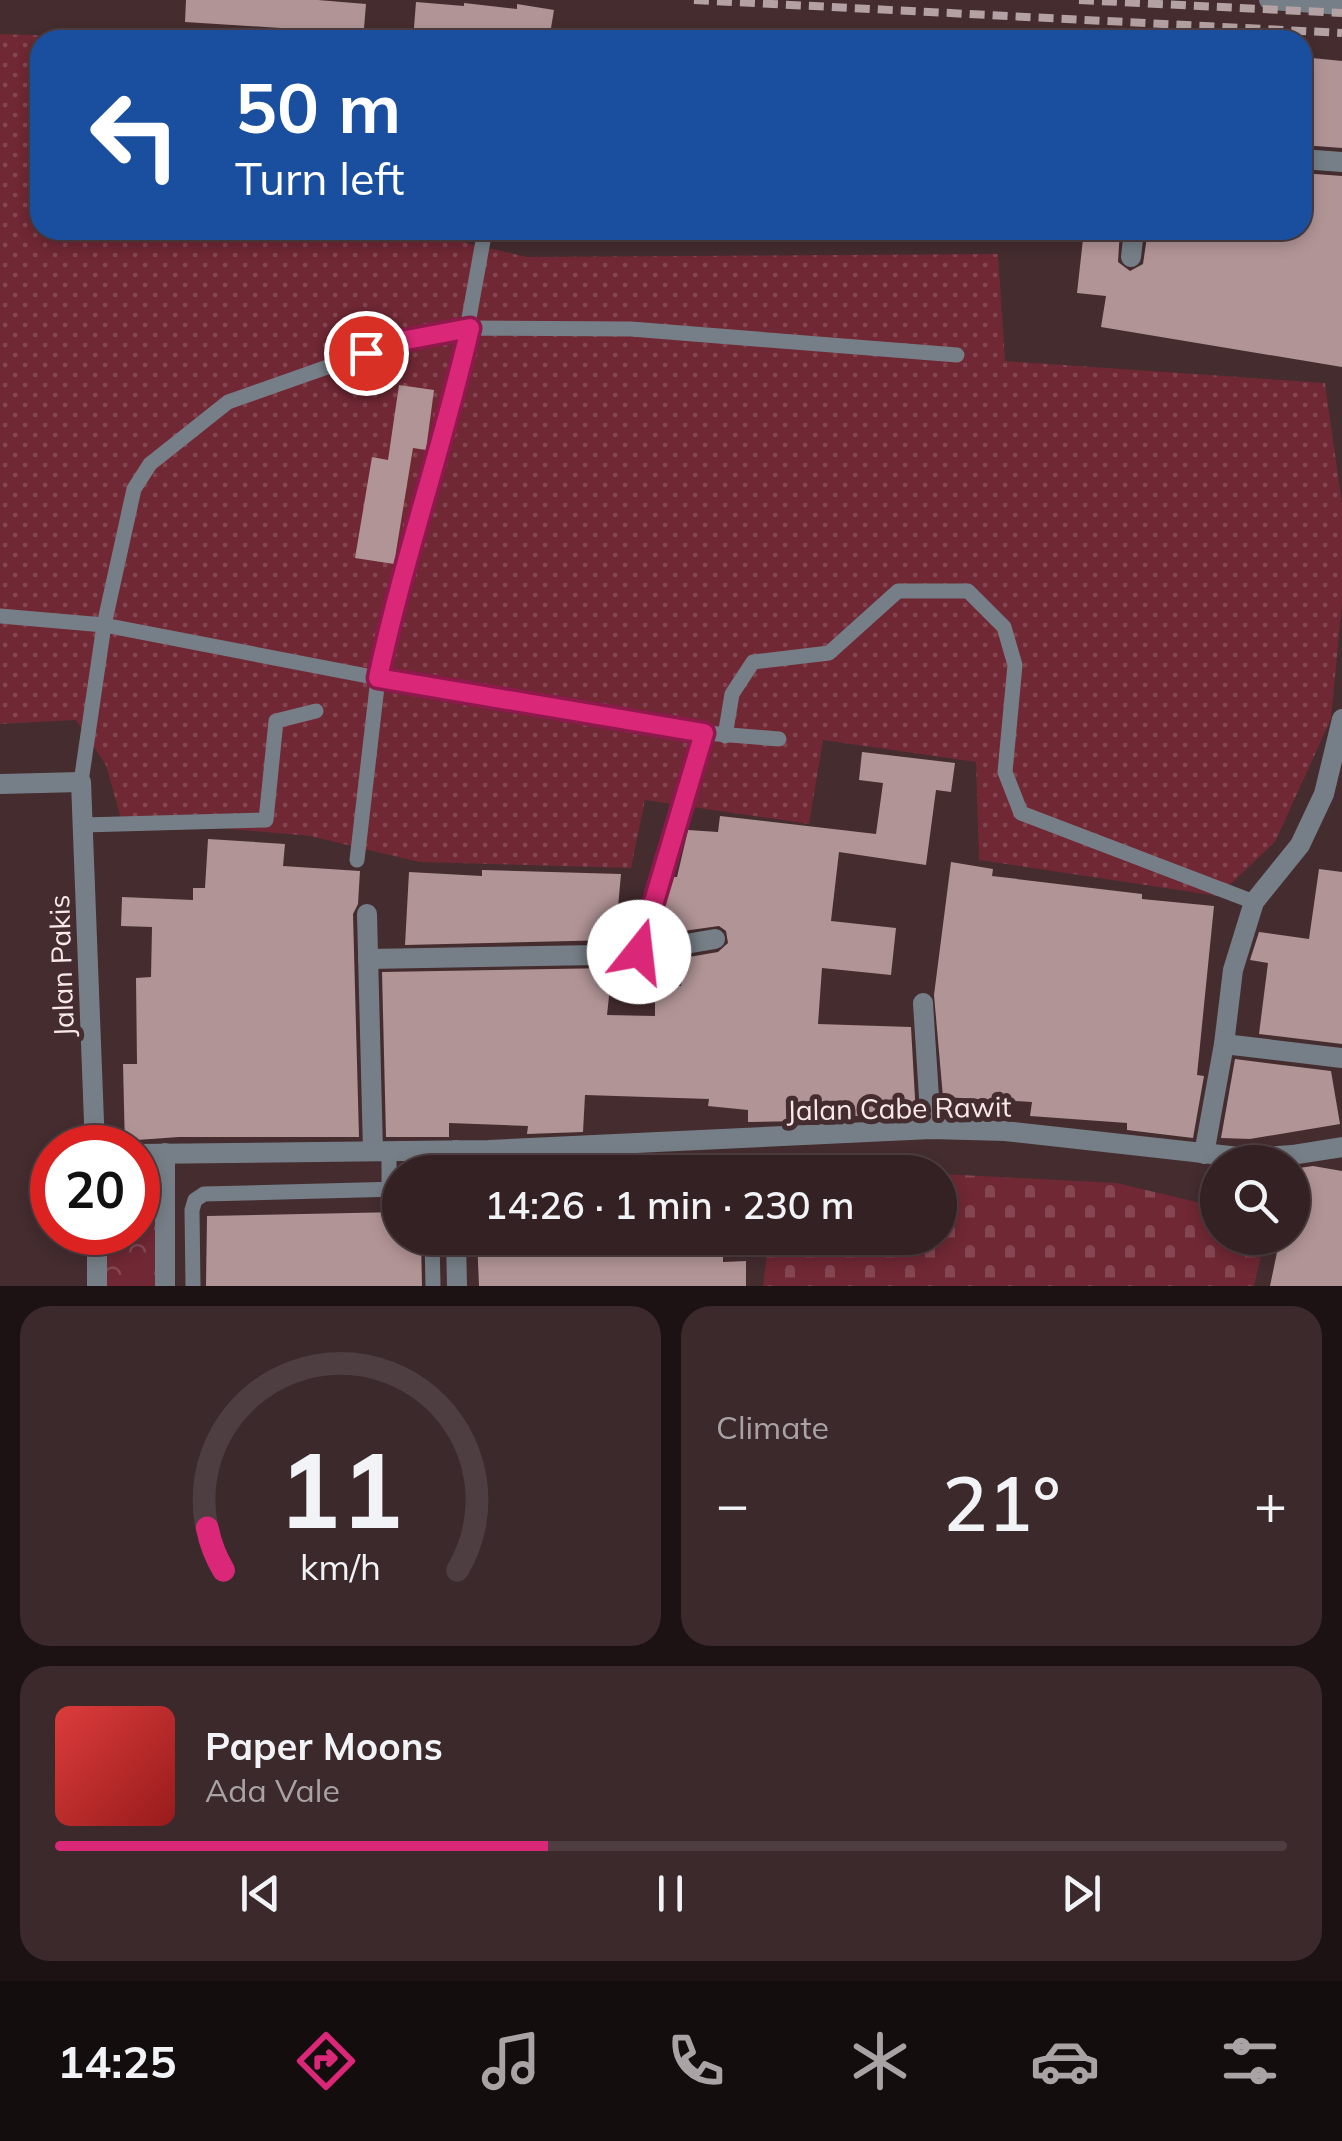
<!DOCTYPE html>
<html lang="en">
<head>
<meta charset="utf-8">
<style>
  :root { --surface:#332123; --page:#3b292b; --text:#f1f3f6; --muted:#a9a3a6; --line:#4e3e41; --accent:#db2777 }
  body { margin:0; font-family:Mulish,sans-serif; background:var(--page); color:var(--text); height:100vh; display:flex; flex-direction:column; font-size:38px; white-space:nowrap }
  * { box-sizing:border-box; margin:0 }
  p { font-size:32px; color:var(--muted) }
  .icon { flex:none; width:55px; height:55px; fill:none; stroke:currentColor; stroke-width:2; stroke-linecap:round; stroke-linejoin:round }
  .map { position:relative; height:1286px; overflow:hidden }
  .drawer { display:flex; flex-direction:column; gap:20px; padding:20px; background:#1c1213; flex:1 }
  .drawer>* { flex:none }
  .banner { position:absolute; left:30px; top:30px; width:1282px; height:210px; border-radius:30px; box-shadow:0 5px 15px #0003,0 0 0 2px var(--line); background:#1a4fa0; color:#fff; overflow:hidden }
  .buttons { position:absolute; left:1200px; top:1145px; display:grid; gap:20px }
  .buttons a { display:grid; place-items:center; width:110px; height:110px; border-radius:50%; background:var(--surface); box-shadow:0 5px 15px #0003,0 0 0 2px var(--line); font-size:50px }
  .speed { position:absolute; left:30px; top:1125px; display:flex; gap:20px; font-size:50px; font-weight:700; text-align:center }
  .speed>* { display:grid; place-content:center; width:130px; height:130px; border-radius:50%; background:var(--surface); box-shadow:0 5px 15px #0003,0 0 0 2px var(--line); line-height:1 }
  .speed .limit { border:15px solid #d22; background:#fff; color:#111 }
  .pin { position:absolute; display:grid; place-items:center; width:85px; height:85px; color:#fff; margin:-42px; border:5px solid #fff; border-radius:50%; box-shadow:0 2px 10px #0007 }
  .me { position:absolute; width:110px; margin:-55px; rotate:16deg; stroke-linejoin:round; filter:drop-shadow(0 0 8px #0008) }
  .turn { display:flex; align-items:center; gap:35px; height:210px; padding:0 40px; font-size:45px }
  .turn .icon { width:130px; height:130px; stroke-width:2.5 }
  .turn b { display:block; font-size:70px; line-height:85px }
  .big { font-size:75px; font-weight:600; line-height:1.1 }
  .drawer .tile { flex:1; display:flex; flex-direction:column; justify-content:center; gap:15px; min-width:0; padding:0 35px; border-radius:30px; background:var(--page) }
  .drawer .dial { align-items:center; gap:0 }
  .dial svg { height:260px; overflow:visible; fill:none; stroke:var(--line); stroke-width:7; stroke-linecap:round; text-anchor:middle }
  .dial text { fill:var(--text); stroke:none }
  .song { display:flex; align-items:center; gap:30px }
  .cover { width:120px; height:120px; border-radius:15px; background:linear-gradient(135deg,hsl(0 70% 55%),hsl(0 70% 35%)) }
  .played { height:10px; border-radius:5px; background:linear-gradient(90deg,var(--accent) 40%,var(--line) 40%) }
  .keys { display:flex; justify-content:space-around; direction:ltr }
  .heat { display:flex; justify-content:space-between; align-items:center; font-size:55px; direction:ltr }
  .drawer .tiles { flex:1; display:grid; gap:20px; grid-template-columns:1fr 1fr }
  .tile:last-child { grid-column:span 2 }
  .trip { position:absolute; left:382px; top:1155px; width:575px; height:100px; border-radius:50px; background:var(--surface); box-shadow:0 5px 15px #0003,0 0 0 2px var(--line); font-weight:600; line-height:100px; text-align:center }
  .tabs { display:flex; height:160px; justify-content:space-around; align-items:center; background:#140d0e; color:var(--muted) }
  .tabs .icon { width:70px; height:70px }
  .tabs .selected { color:var(--accent) }
  .tabs b { font-size:45px; color:var(--text) }
  .map>svg:first-child { display:block }
  .grass { fill:url(#grass-dots) }
  .forest { fill:url(#forest-crowns) }
  .cemetery { fill:url(#cemetery-stones) }
  .building { fill:#b19496 }
  .lines { fill:none; stroke-linecap:round; stroke-linejoin:round }
  .lane { stroke:#767f87; stroke-width:15 }
  .street { stroke:#767f87; stroke-width:20 }
  .rail { stroke:#b4a1a3; stroke-width:8; stroke-dasharray:15 8; stroke-linecap:butt }
  .route-casing { stroke:#8e194d; stroke-width:25 }
  .route { stroke:#db2777; stroke-width:18 }
  .labels { text-anchor:middle; dominant-baseline:central; stroke-width:10; stroke-linejoin:round; paint-order:stroke }
  .street-label { font-size:28px; fill:#f9e9ea; stroke:#442c2f }
</style>
</head>
<body>
<div class="map">
<svg width="1342" height="1286" viewBox="0 0 1342 1286">
  <defs>
    <pattern id="grass-dots" width="8" height="8" patternUnits="userSpaceOnUse" patternTransform="scale(2.5)"><rect width="8" height="8" fill="#6f2834"/><path d="M2 2h.1M6 6h.1" fill="none" stroke="#844752" stroke-width="1.8" stroke-linecap="round"/></pattern>
    <pattern id="forest-crowns" width="20" height="18" patternUnits="userSpaceOnUse" patternTransform="scale(2.5)"><rect width="20" height="18" fill="#6f2834"/><path d="M2 6a3 3 0 1 1 6 0M12 15a3 3 0 1 1 6 0" fill="none" stroke="#844752"/></pattern>
    <pattern id="cemetery-stones" width="16" height="16" patternUnits="userSpaceOnUse" patternTransform="scale(2.5)"><rect width="16" height="16" fill="#6f2834"/><path d="M2 7V4a2 2 0 0 1 4 0v3zM10 15v-3a2 2 0 0 1 4 0v3z" fill="#844752"/></pattern>
  </defs>
  <rect width="100%" height="100%" fill="#442c2f"/>
  <path class="grass" d="M 0,34 L 180,40 L 40,40 L 40,230 L 411,230 L 527,257 L 998,254 L 1005,361 L 1325,383 L 1342,504 L 1342,602 L 1331,719 L 1275,842 L 1218,896 L 979,860 L 976,762 L 823,740 L 809,824 L 645,800 L 631,868 L 419,862 L 310,836 L 121,819 L 106,765 L 76,720 L 0,724 Z"/>
  <path class="forest" d="M 138,1179 L 156,1179 L 156,1286 L 104,1286 L 104,1233 L 138,1232 Z"/>
  <path class="cemetery" d="M 941,1174 L 1117,1183 L 1217,1207 L 1218,1238 L 1265,1238 L 1254,1286 L 763,1286 L 769,1238 L 940,1238 Z"/>
  <g class="building">
    <path d="M 186,0 L 318,0 L 366,4 L 363,40 L 294,40 L 296,29 L 185,22 Z"/>
    <path d="M 416,2 L 464,6 L 464,3 L 517,9 L 517,4 L 554,10 L 549,40 L 413,40 Z"/>
    <path d="M 1302,57 L 1342,61 L 1342,148 L 1302,145 Z"/>
    <path d="M 1302,173 L 1342,176 L 1342,367 L 1101,327 L 1106,296 L 1077,293 L 1084,230 L 1120,230 L 1118,262 L 1130,271 L 1143,264 L 1148,230 L 1304,230 L 1308,188 L 1302,187 Z"/>
    <path d="M 399,385 L 434,390 L 426,450 L 413,448 L 394,564 L 355,558 L 372,457 L 388,460 Z"/>
    <path d="M 862,752 L 955,763 L 951,792 L 936,790 L 926,865 L 839,852 L 831,921 L 896,928 L 891,975 L 822,968 L 818,1024 L 911,1027 L 916,1116 L 806,1116 L 806,1121 L 748,1122 L 748,1110 L 708,1106 L 709,1099 L 585,1095 L 583,1132 L 527,1134 L 528,1126 L 449,1123 L 449,1137 L 386,1137 L 382,972 L 612,968 L 607,1015 L 655,1016 L 655,985 L 681,986 L 683,958 L 718,952 L 728,943 L 726,931 L 719,926 L 676,932 L 657,930 L 673,877 L 677,877 L 688,830 L 718,832 L 720,816 L 876,834 L 883,783 L 859,780 Z"/>
    <path d="M 208,839 L 285,844 L 283,866 L 360,871 L 358,904 L 353,914 L 359,1137 L 179,1137 L 137,1140 L 125,1148 L 123,1064 L 137,1064 L 136,978 L 151,977 L 152,927 L 121,926 L 122,897 L 193,900 L 193,888 L 205,888 Z"/>
    <path d="M 951,862 L 993,869 L 992,876 L 1142,894 L 1142,899 L 1214,906 L 1197,1075 L 1204,1076 L 1193,1138 L 1127,1130 L 1127,1123 L 1030,1116 L 1032,1102 L 943,1097 L 934,995 Z"/>
    <path d="M 1319,869 L 1342,872 L 1342,1044 L 1259,1034 L 1268,963 L 1250,960 L 1259,932 L 1309,939 Z"/>
    <path d="M 482,870 L 621,874 L 615,940 L 405,945 L 409,872 L 482,876 Z"/>
    <path d="M 1235,1059 L 1331,1071 L 1340,1124 L 1250,1139 L 1221,1138 Z"/>
    <path d="M 1313,1166 L 1342,1171 L 1342,1286 L 1270,1286 L 1280,1238 L 1292,1238 L 1292,1197 L 1299,1168 Z"/>
    <path d="M 400,1212 L 400,1238 L 421,1238 L 422,1286 L 206,1286 L 207,1216 Z"/>
    <path d="M 477,1238 L 723,1238 L 723,1262 L 746,1261 L 746,1286 L 479,1286 Z"/>
  </g>
  <g class="lines">
    <g class="lane">
      <path d="M 0,616 L 104,625 L 378,678 L 391,616 L 457,384 L 485,230"/>
      <path d="M 725,736 L 732,694 L 753,662 L 829,653 L 898,591 L 968,591 L 1004,627 L 1015,665 L 1005,772 L 1021,813 L 1254,902"/>
      <path d="M 81,782 L 104,625 L 134,489 L 150,464 L 228,402 L 401,341 L 469,328 L 631,329 L 957,355"/>
      <path d="M 83,825 L 266,820 L 276,721 L 316,711"/>
      <path d="M 357,860 L 378,678 L 705,733"/>
      <path d="M 639,952 L 705,733 L 779,739"/>
      <path d="M 389,1189 L 389,1151"/>
      <path d="M 432,1238 L 433,1286"/>
      <path d="M 193,1286 L 192,1210 L 195,1200 L 204,1194 L 400,1189"/>
    </g>
    <g class="street">
      <path d="M 1269,0 L 1342,5"/>
      <path d="M 1302,159 L 1342,162"/>
      <path d="M 1131,257 L 1134,230"/>
      <path d="M 0,784 L 81,782 L 95,1148"/>
      <path d="M 367,914 L 373,1151"/>
      <path d="M 368,959 L 598,955 L 639,952 L 715,939"/>
      <path d="M 923,1003 L 931,1129"/>
      <path d="M 1224,1044 L 1342,1058"/>
      <path d="M 456,1150 L 456,1172"/>
      <path d="M 138,1154 L 489,1150 L 931,1129 L 1005,1131 L 1248,1158 L 1292,1155 L 1342,1147"/>
      <path d="M 1204,1154 L 1224,1044 L 1233,970 L 1254,902 L 1300,845 L 1324,794 L 1342,719"/>
      <path d="M 97,1232 L 97,1286"/>
      <path d="M 456,1238 L 457,1286"/>
      <path d="M 165,1286 L 165,1153"/>
    </g>
    <g class="rail">
      <path d="M 694,0 L 1342,33"/>
      <path d="M 1079,0 L 1342,13"/>
    </g>
  </g>
  <g class="lines">
    <defs>
      <path id="route" d="M 366,353 L 401,341 L 470,328 C 443,446 403,560 378,678 L 704,733 L 639,952"/>
    </defs>
    <use href="#route" class="route-casing"/>
    <use href="#route" class="route"/>
  </g>
  <g class="labels">
    <g class="street-label">
      <text transform="translate(61 966) rotate(-92)">Jalan Pakis</text>
      <text transform="translate(899 1108) rotate(-1)">Jalan Cabe Rawit</text>
    </g>
  </g>
</svg>
<div class="buttons">
<a><svg class="icon" aria-label="search" viewBox="0 0 24 24"><circle cx="10" cy="10" r="6"/><path d="M15 15l6 6"/></svg></a>
</div>
<div class="speed"><div class="limit">20</div></div>
<div class="pin" style="left:366px;top:353px;background:#d93025"><svg class="icon" aria-label="arrive" viewBox="0 0 24 24"><path d="M6 21V4h12l-3 4 3 4H6"/></svg></div>
<svg class="me" style="left:639px;top:952px" viewBox="-20 -20 40 40"><circle r="19" fill="#fff"/><path d="M0-13L10 11 0 6-10 11z" fill="#db2777"/></svg>
<div class="trip">14:26 · 1 min · 230 m</div>
<div class="banner">
<div class="turn"><svg class="icon" aria-label="left" viewBox="0 0 24 24"><path d="M17 20v-9H6M10 6l-5 5 5 5"/></svg><div><b>50 m</b>Turn left</div></div>
</div>
</div>
<section class="drawer">
<div class="tiles">
<div class="tile dial"><svg viewBox="0 0 100 80">
<path d="M14 69A42 42 0 1 1 86 69"/>
<path d="M14 69A42 42 0 0 1 9 56" stroke="#db2777"/>
<text x="50" y="56" font-size="32" font-weight="700">11</text>
<text x="50" y="72" font-size="11">km/h</text>
</svg></div>
<div class="tile"><p>Climate</p>
<div class="heat"><a>−</a><b class="big">21°</b><a>+</a></div>
</div>
<div class="tile">
<div class="song"><i class="cover"></i><div><b>Paper Moons</b><p>Ada Vale</p></div></div>
<div class="played"></div>
<div class="keys"><svg class="icon" aria-label="previous" viewBox="0 0 24 24"><path d="M18 5L8 12l10 7zM5 5v14"/></svg><svg class="icon" aria-label="pause" viewBox="0 0 24 24"><path d="M8 5v14M16 5v14"/></svg><svg class="icon" aria-label="next" viewBox="0 0 24 24"><path d="M6 5l10 7-10 7zM19 5v14"/></svg></div>
</div>
</div>
</section>
<nav class="tabs">
<b>14:25</b>
<svg class="icon selected" aria-label="directions" viewBox="0 0 24 24"><path d="M12 3l9 9-9 9-9-9zM9 14v-3h6M13 9l2 2-2 2"/></svg>
<svg class="icon" aria-label="music" viewBox="0 0 24 24"><path d="M9 18V5l10-2v13"/><circle cx="6" cy="18" r="3"/><circle cx="16" cy="16" r="3"/></svg>
<svg class="icon" aria-label="phone" viewBox="0 0 24 24"><path d="M5 4h4l2 5-3 2q2 4 5 5l2-3 5 2v4C11 20 4 13 5 4z"/></svg>
<svg class="icon" aria-label="climate" viewBox="0 0 24 24"><path d="M12 3v18M4 7l16 10M4 17L20 7"/></svg>
<svg class="icon" aria-label="car" viewBox="0 0 24 24"><path d="M5 17H2v-5l4-1 3-4h7l3 4 3 1v5h-3M9 17h6M6 11h13"/><circle cx="7" cy="17" r="2"/><circle cx="17" cy="17" r="2"/></svg>
<svg class="icon" aria-label="filters" viewBox="0 0 24 24"><path d="M4 7h16M4 17h16"/><circle cx="9" cy="7" r="2"/><circle cx="15" cy="17" r="2"/></svg>
</nav>
</body>
</html>
